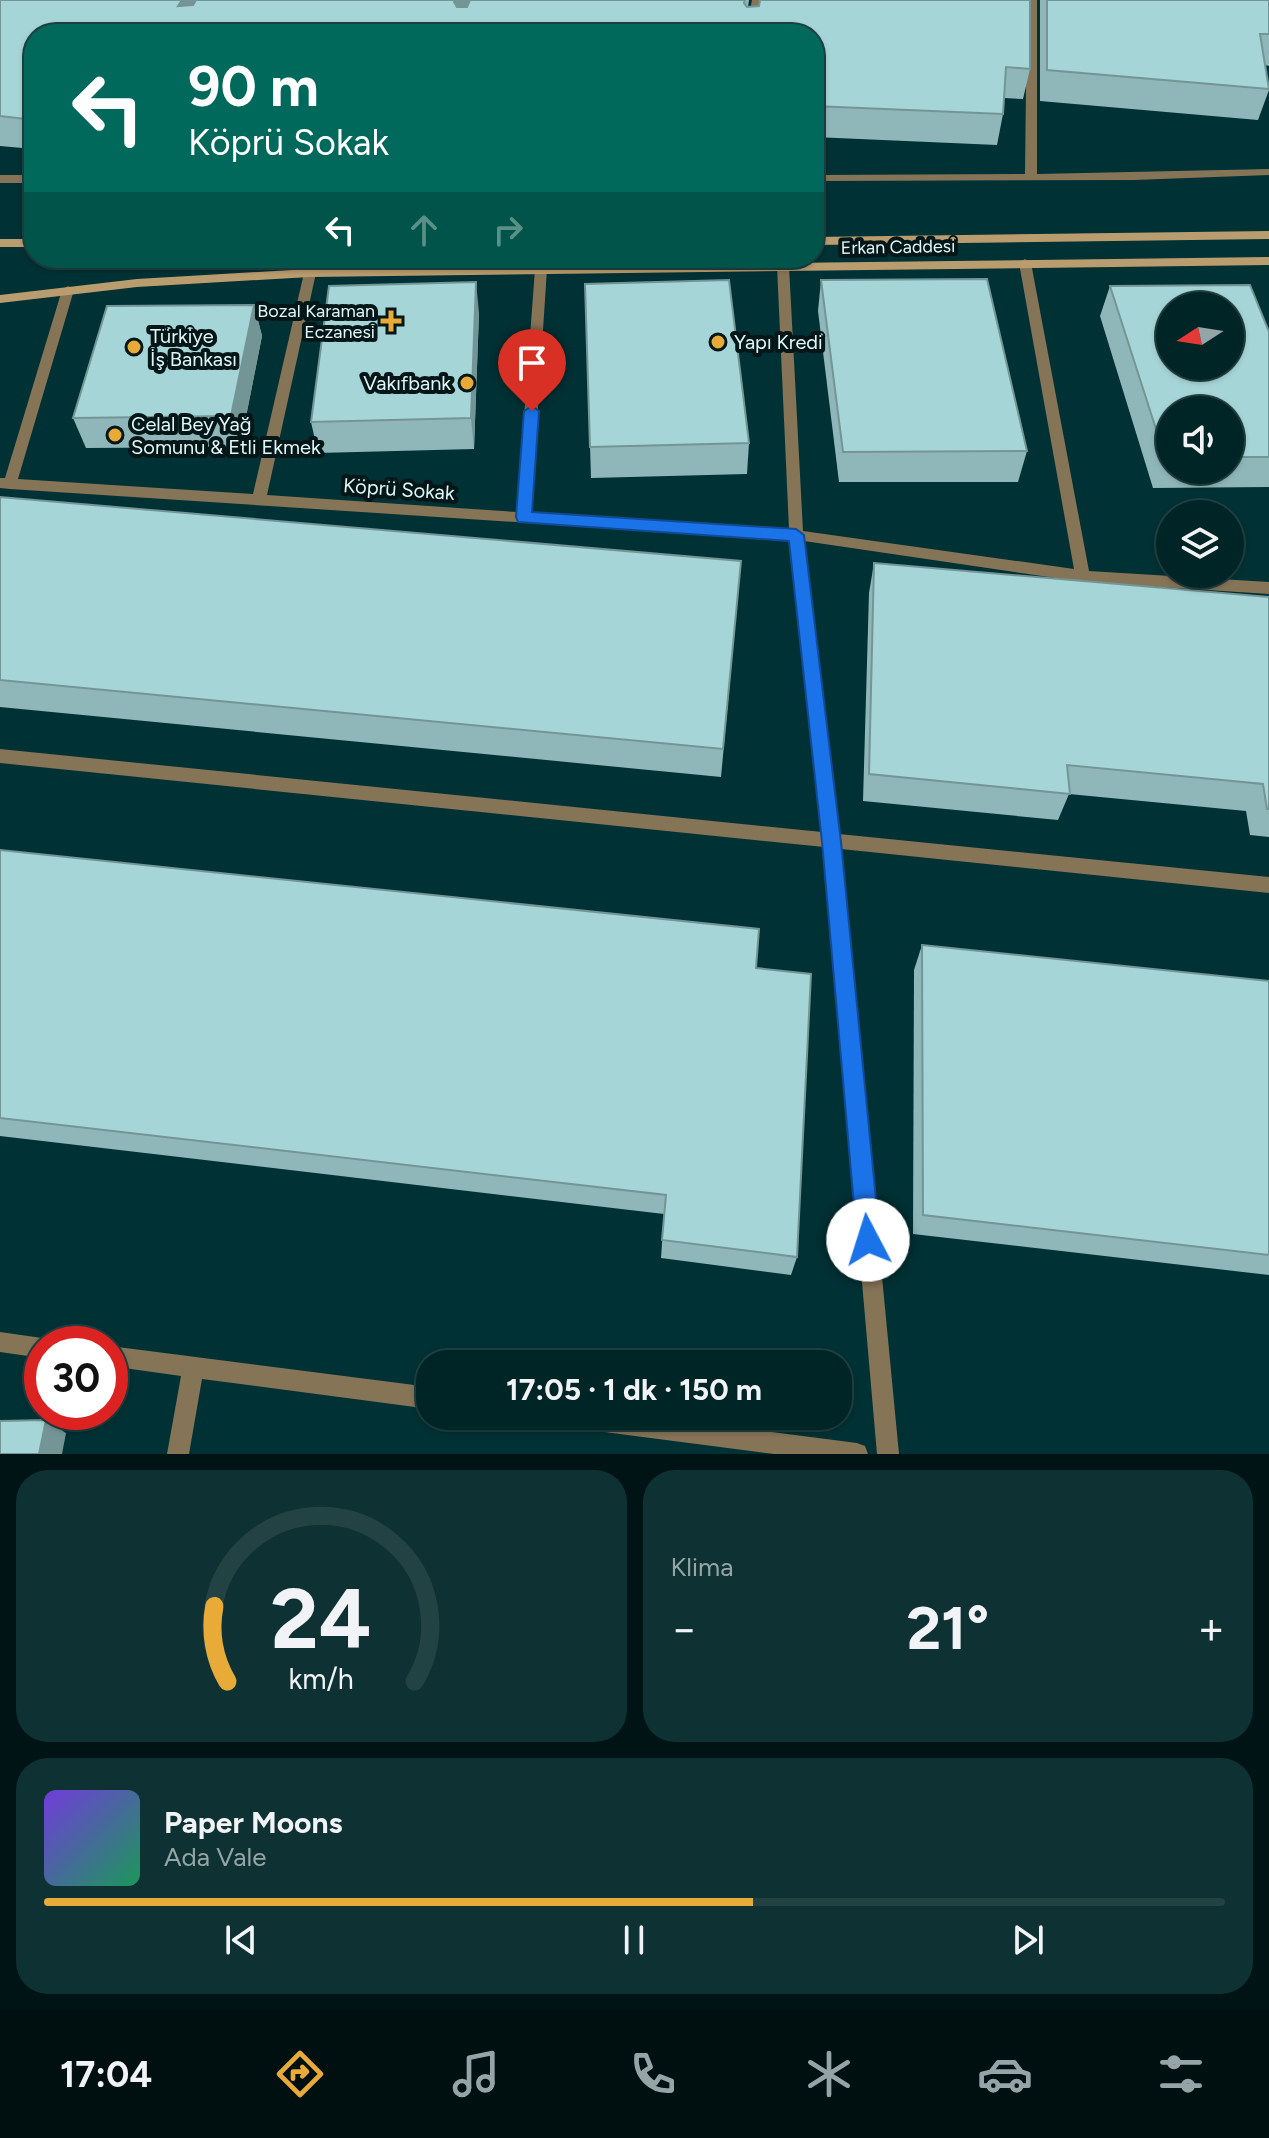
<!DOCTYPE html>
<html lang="tr">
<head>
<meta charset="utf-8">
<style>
  :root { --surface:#002527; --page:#0e3133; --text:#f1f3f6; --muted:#95a5a7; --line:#224244; --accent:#e9ab38 }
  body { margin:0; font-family:Figtree,sans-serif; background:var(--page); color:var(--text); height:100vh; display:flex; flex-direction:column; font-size:30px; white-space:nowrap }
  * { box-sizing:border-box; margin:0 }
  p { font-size:26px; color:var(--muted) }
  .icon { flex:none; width:44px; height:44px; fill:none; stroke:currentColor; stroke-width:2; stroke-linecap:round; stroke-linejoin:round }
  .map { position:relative; height:1454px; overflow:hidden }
  .side { display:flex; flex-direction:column; gap:16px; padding:16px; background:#001415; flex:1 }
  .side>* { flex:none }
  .hud { position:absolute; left:24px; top:24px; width:800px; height:244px; border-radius:32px; box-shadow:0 2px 6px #0004,0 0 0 2px var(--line); background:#00695c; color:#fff; overflow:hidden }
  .needle { width:52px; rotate:258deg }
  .tools { position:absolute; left:1156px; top:292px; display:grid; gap:16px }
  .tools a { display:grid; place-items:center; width:88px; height:88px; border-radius:50%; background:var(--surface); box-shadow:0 2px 6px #0004,0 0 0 2px var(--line); font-size:40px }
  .speed { position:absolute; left:24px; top:1326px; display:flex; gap:16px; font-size:40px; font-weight:700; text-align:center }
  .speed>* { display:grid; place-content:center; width:104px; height:104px; border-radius:50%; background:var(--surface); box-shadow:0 2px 6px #0004,0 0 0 2px var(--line); line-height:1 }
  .speed .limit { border:12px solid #d22; background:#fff; color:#111 }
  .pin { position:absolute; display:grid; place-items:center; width:68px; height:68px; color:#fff; margin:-82px -34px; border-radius:50% 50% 50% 0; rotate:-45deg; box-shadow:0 0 8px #0007 }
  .pin .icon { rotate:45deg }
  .me { position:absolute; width:88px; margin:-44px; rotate:355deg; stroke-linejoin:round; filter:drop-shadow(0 0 6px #0008) }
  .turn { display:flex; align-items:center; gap:28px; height:168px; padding:0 32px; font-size:36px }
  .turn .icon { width:104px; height:104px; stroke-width:2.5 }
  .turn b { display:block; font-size:56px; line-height:68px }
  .lanes { display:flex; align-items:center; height:76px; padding:0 32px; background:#0003; justify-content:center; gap:40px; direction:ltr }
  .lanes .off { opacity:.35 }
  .big { font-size:60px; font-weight:700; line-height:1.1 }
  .side .tile { flex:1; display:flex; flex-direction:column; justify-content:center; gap:12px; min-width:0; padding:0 28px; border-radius:32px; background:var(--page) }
  .side .dial { align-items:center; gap:0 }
  .dial svg { height:208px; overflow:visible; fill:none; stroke:var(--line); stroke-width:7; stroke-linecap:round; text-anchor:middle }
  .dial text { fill:var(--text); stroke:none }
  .song { display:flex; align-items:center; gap:24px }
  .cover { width:96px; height:96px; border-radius:12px; background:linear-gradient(135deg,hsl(260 70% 55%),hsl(150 70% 35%)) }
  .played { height:8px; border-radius:4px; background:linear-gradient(90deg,var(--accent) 60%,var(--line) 60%) }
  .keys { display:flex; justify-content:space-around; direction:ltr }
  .heat { display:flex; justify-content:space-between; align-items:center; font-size:44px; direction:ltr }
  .side .tiles { flex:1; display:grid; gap:16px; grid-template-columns:1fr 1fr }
  .tile:last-child { grid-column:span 2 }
  .trip { position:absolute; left:416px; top:1350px; width:436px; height:80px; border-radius:32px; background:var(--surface); box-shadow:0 2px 6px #0004,0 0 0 2px var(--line); font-weight:700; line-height:80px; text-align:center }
  .tab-bar { display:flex; height:128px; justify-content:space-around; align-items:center; background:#000f10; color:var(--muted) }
  .tab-bar .icon { width:56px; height:56px }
  .tab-bar .on { color:var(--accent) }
  .tab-bar b { font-size:36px; color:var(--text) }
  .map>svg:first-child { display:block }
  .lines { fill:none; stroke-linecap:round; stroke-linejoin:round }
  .minor { fill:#867457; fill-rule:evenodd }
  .secondary { fill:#ba9d6f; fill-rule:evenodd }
  .wall { fill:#8fb7b9; fill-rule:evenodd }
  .shaded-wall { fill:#749596 }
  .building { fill:#a6d5d7; stroke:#749596; stroke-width:2; fill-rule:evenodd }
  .route { fill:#1a73e8; stroke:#114b97; stroke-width:2 }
  .poi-dot { fill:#e9ab38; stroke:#041617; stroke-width:3 }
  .labels { text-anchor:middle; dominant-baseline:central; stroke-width:8; stroke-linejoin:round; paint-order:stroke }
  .far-street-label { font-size:18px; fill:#e0f7f8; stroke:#041617 }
  .far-poi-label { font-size:18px; fill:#e0f7f8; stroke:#041617; text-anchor:end }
  .poi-label { font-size:20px; fill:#e0f7f8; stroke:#041617; text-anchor:start }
  .street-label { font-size:20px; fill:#e0f7f8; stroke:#041617 }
</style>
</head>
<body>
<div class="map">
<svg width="1269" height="1454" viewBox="0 0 1269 1454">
  <rect width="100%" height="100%" fill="#003134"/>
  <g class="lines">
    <g class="minor">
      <path d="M 752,0 L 762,0 L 755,34 L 745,34 Z"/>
      <path d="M 1027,0 L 1037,0 L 1037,174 L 1269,169 L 1269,175 L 1134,180 L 814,181 L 814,175 L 1025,174 Z"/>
      <rect x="0" y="175" width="34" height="8"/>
      <path d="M 1025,259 L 1031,263 L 1089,571 L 1269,582 L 1269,594 L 1083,582 L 804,541 L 839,834 L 1269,877 L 1269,893 L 841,849 L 899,1454 L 877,1454 L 824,847 L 0,763 L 0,749 L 822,832 L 789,540 L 10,489 L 0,488 L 0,478 L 5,478 L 62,290 L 68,286 L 74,290 L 18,479 L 253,494 L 304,273 L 310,269 L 316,273 L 267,495 L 517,512 L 535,269 L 541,265 L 547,269 L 531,513 L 789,529 L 777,266 L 783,262 L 789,266 L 803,531 L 1074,569 L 1019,263 Z"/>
      <path d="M 0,1332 L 42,1338 L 51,1344 L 42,1344 L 42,1358 L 0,1352 Z"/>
      <path d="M 110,1346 L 430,1387 L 430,1409 L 202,1379 L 189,1454 L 167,1454 L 181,1376 L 110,1366 Z"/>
      <path d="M 555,1416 L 648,1416 L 857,1443 L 865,1446 L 868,1454 L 774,1454 L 566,1427 L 558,1424 Z"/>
    </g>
    <g class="secondary">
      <path d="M 1269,231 L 1269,239 L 814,245 L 814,237 Z"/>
      <rect x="0" y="239" width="34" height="8"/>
      <path d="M 1269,257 L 1269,265 L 310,277 L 137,287 L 0,303 L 0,295 L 137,279 L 310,269 Z"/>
    </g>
  </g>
  <g class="wall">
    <path d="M 0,0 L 749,0 L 748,7 L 1030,69 L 1023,99 L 1004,98 L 1003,114 L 997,145 L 814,137 L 814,34 L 34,34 L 34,149 L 0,146 Z"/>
    <path d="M 1040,0 L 1269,0 L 1269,66 L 1265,65 L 1269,90 L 1258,120 L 1040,101 Z"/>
    <path d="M 821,280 L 1027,451 L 1018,482 L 839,482 L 818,311 Z"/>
    <path d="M 585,284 L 749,443 L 747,474 L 591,478 Z"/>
    <path d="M 1110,286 L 1269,332 L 1269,487 L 1153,488 L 1100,316 ZM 1170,410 L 1230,410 L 1230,470 L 1170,470 Z"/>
    <path d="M 254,305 L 262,336 L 240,447 L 86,448 L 73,418 Z"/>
    <path d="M 479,313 L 474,449 L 318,453 L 311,422 Z"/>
    <path d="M 0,497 L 741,561 L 721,777 L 0,707 Z"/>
    <path d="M 874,563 L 1269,597 L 1269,837 L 1250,835 L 1246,811 L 1069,794 L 1058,820 L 863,801 L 869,593 Z"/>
    <path d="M 0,850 L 756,968 L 797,1257 L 791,1275 L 661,1258 L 664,1214 L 0,1136 Z"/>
    <path d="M 922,945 L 1269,981 L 1269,1275 L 913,1234 L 914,970 Z"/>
  </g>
  <g class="shaded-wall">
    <path d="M 182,0 L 207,0 L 187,34 L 178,6 Z"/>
    <path d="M 455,0 L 473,0 L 457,33 L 454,2 Z"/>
    <path d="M 476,282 L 479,313 L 474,449 L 471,418 Z"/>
    <path d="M 254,305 L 262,336 L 240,447 L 231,416 Z"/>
    <path d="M 46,1420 L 66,1433 L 62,1454 L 39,1454 Z"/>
  </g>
  <g class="building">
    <path d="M 0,0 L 182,0 L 178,6 L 193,5 L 196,0 L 455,0 L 454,2 L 457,7 L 467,7 L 470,0 L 745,0 L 744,3 L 747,7 L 759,6 L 760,0 L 1030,0 L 1030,69 L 1006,67 L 1003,114 L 814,106 L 814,34 L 34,34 L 34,120 L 0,116 Z"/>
    <path d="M 1047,0 L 1269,0 L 1269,34 L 1260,34 L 1269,89 L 1047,70 Z"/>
    <path d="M 987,279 L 1027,451 L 843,452 L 821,280 Z"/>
    <path d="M 729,280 L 749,443 L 590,447 L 585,284 Z"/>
    <path d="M 476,282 L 471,418 L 311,422 L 329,286 Z"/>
    <path d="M 1250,285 L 1269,332 L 1269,457 L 1230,457 L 1230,410 L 1170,410 L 1170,457 L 1165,457 L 1110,286 ZM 1170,306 L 1230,306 L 1230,366 L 1170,366 Z"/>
    <path d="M 254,305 L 231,416 L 73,418 L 107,306 Z"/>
    <path d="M 0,497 L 741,561 L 723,749 L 0,680 Z"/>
    <path d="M 874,563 L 1269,597 L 1269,809 L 1267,809 L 1263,784 L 1067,765 L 1070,794 L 869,774 Z"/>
    <path d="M 0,850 L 759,929 L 756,968 L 811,974 L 797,1257 L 662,1240 L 666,1195 L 0,1118 Z"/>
    <path d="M 922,945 L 1269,981 L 1269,1255 L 923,1215 Z"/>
    <path d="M 46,1420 L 39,1454 L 0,1454 L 0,1421 Z"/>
  </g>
  <path class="route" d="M 532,406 L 539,411 L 532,512 L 796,529 L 804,535 L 841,842 L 880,1240 L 876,1248 L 868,1251 L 860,1248 L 857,1240 L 822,842 L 789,541 L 518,522 L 516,517 L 524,411 Z"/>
  <g class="poi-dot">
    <path d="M387 309h8v8h8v8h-8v8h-8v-8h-8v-8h8z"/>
    <circle cx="718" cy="342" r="8"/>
    <circle cx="134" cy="347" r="8"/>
    <circle cx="467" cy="383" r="8"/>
    <circle cx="115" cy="435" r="8"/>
  </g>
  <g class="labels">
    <g class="far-street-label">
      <text transform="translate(898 247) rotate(-1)">Erkan Caddesi</text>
    </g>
    <g class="far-poi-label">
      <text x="375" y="311">Bozal Karaman<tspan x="375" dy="21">Eczanesi</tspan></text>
    </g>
    <g class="poi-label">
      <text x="150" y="336">Türkiye<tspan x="150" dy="23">İş Bankası</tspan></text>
      <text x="734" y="342">Yapı Kredi</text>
      <text x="451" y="383" text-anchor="end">Vakıfbank</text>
      <text x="131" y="424">Celal Bey Yağ<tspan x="131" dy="23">Somunu &amp; Etli Ekmek</tspan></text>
    </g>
    <g class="street-label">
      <text transform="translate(399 489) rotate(4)">Köprü Sokak</text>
    </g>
  </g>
</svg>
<div class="tools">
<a><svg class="needle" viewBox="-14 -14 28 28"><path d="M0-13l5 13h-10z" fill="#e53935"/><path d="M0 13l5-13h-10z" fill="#95a5a7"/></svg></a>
<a><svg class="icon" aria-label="sound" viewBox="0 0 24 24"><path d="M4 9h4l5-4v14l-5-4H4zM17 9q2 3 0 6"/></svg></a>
<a><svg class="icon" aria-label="layers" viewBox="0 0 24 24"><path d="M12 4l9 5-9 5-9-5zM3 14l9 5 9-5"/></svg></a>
</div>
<div class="speed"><div class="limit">30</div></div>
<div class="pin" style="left:532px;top:411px;background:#d93025"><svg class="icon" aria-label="arrive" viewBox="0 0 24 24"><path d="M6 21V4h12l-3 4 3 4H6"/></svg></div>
<svg class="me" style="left:868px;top:1240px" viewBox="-20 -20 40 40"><circle r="19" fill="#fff"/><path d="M0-13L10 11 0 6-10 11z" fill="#1a73e8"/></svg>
<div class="trip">17:05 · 1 dk · 150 m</div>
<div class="hud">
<div class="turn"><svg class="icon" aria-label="left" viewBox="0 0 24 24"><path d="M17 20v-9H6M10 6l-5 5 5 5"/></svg><div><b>90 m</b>Köprü Sokak</div></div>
<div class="lanes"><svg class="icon" aria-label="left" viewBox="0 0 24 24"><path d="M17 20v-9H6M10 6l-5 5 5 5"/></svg><svg class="icon off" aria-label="ahead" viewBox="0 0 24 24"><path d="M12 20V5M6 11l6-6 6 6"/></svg><svg class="icon off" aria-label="right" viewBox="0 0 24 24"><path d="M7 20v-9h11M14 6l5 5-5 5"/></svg></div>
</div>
</div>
<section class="side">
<div class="tiles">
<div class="tile dial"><svg viewBox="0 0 100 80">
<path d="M14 69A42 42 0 1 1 86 69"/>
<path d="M14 69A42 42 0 0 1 9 40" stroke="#e9ab38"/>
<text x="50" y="56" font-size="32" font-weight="700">24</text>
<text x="50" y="72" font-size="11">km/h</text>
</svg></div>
<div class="tile"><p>Klima</p>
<div class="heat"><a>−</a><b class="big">21°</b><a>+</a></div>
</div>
<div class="tile">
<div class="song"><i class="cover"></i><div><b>Paper Moons</b><p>Ada Vale</p></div></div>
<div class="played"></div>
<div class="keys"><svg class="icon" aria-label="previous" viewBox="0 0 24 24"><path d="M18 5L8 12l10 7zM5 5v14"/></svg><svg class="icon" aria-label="pause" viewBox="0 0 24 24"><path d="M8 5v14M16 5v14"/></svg><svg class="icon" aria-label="next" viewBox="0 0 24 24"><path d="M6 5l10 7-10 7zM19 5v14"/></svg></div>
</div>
</div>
</section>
<nav class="tab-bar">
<b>17:04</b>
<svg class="icon on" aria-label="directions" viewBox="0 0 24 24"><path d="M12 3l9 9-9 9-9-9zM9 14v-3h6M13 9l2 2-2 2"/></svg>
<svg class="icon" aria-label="music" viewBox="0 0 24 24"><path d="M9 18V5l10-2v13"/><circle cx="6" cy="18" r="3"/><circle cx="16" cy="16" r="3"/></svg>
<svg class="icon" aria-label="phone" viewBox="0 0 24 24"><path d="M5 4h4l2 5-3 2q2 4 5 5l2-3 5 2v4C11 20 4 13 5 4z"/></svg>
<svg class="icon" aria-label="climate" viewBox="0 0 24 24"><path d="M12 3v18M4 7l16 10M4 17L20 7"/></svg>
<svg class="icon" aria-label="car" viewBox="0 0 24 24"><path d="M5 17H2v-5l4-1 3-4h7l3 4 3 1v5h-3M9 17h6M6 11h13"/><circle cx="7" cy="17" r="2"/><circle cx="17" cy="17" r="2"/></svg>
<svg class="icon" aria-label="filters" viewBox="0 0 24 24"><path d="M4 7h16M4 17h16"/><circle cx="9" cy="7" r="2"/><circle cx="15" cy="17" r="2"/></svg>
</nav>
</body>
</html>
